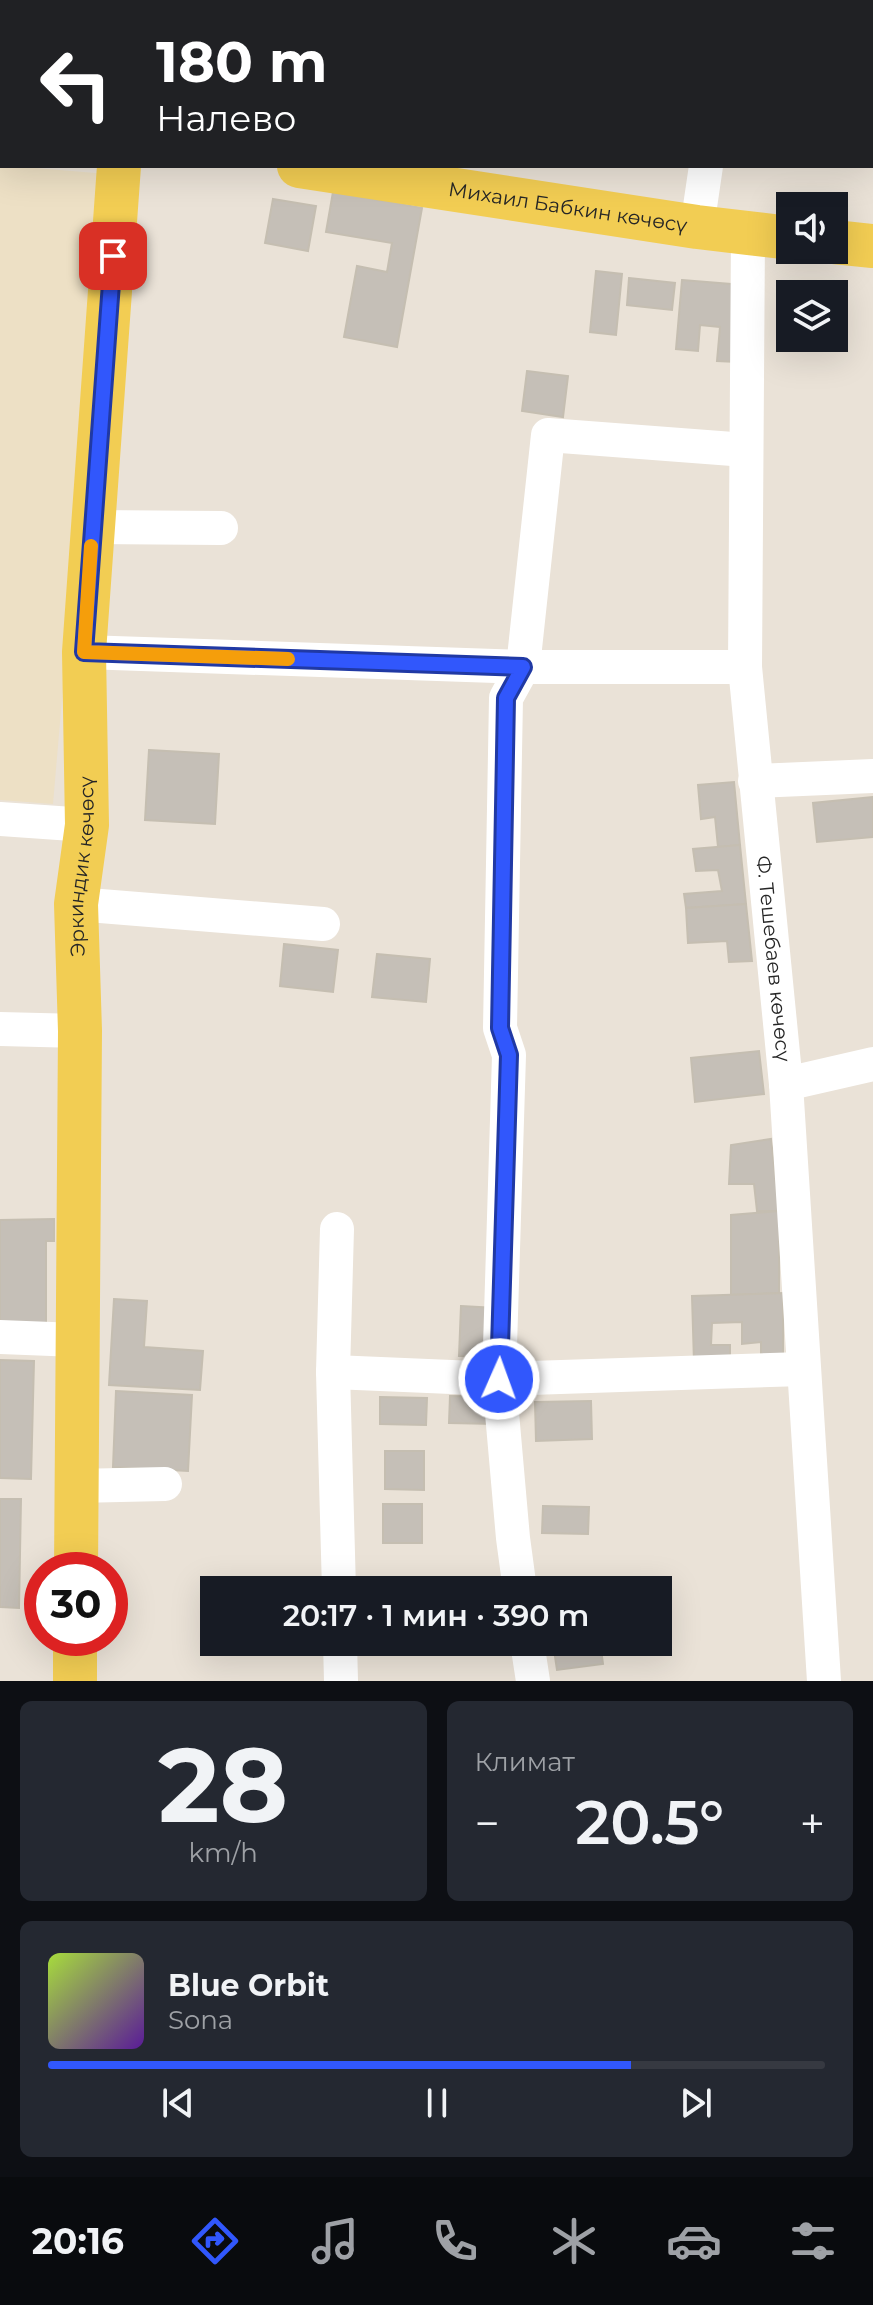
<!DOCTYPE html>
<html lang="ru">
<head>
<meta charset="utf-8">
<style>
  :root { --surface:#171b24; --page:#242831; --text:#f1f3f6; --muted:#9ea1a6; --line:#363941; --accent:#3157fc }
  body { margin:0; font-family:Montserrat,sans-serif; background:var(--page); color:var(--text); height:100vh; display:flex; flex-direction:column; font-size:30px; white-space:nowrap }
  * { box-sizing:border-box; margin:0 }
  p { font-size:26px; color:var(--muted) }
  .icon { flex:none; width:44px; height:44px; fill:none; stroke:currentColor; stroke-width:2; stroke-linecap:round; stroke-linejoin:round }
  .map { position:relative; height:1681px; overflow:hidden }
  .details { display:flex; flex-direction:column; gap:20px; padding:20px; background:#0d0f14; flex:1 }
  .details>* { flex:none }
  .banner { position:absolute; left:0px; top:0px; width:874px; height:168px; box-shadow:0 8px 32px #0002; background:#202124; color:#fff; overflow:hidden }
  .tools { position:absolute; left:776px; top:192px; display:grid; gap:16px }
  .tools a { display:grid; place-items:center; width:72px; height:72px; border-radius:0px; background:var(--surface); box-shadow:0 8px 32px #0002; font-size:40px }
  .speed { position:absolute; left:24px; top:1552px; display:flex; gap:16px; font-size:40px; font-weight:700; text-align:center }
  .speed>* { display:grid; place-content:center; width:104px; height:104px; border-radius:50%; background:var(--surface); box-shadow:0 8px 32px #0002; line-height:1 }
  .speed .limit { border:12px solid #d22; background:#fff; color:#111 }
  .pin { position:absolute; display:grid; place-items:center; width:68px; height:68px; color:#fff; margin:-34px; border-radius:16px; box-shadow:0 4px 12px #0006 }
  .me { position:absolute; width:88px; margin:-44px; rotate:2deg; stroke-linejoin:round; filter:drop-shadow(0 0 6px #0008) }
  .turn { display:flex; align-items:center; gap:28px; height:168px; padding:0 24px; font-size:36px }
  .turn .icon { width:104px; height:104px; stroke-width:2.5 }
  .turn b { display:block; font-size:56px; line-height:68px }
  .big { font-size:60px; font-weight:600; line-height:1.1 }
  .details .widget { flex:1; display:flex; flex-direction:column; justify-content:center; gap:12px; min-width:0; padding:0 28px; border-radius:12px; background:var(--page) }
  .details .dial { align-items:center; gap:0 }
  .dial b { font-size:104px; line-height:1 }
  .song { display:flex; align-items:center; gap:24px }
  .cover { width:96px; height:96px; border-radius:12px; background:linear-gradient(135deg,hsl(80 70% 55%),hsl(270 70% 35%)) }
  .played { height:8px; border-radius:4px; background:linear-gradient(90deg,var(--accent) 75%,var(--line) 75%) }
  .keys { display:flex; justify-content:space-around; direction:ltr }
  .heat { display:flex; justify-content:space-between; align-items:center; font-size:44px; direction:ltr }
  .details .tiles { flex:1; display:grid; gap:20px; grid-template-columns:1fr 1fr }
  .widget:last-child { grid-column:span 2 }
  .trip { position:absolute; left:200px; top:1576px; width:472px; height:80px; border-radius:0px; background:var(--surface); box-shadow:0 8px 32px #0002; font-weight:600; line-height:80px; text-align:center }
  .dock { display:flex; height:128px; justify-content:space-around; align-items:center; background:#090b0e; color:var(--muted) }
  .dock .icon { width:56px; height:56px }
  .dock .active { color:var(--accent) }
  .dock b { font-size:36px; color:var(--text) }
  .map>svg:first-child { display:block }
  .education { fill:#ede0c5 }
  .building { fill:#c5bfb7; stroke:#c5beb1; stroke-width:2 }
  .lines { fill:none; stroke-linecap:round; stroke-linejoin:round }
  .minor { stroke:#fff; stroke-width:34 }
  .major { stroke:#f2cd53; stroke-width:44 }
  .route-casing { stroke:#2039a4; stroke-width:20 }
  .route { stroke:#3157fc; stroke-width:14 }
  .slow { stroke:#f59e0b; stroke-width:14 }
  .labels { text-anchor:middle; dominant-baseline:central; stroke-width:6; stroke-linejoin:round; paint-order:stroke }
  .street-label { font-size:20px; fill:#262626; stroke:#fff }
</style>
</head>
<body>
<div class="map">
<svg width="873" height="1681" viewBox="0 0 873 1681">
  <rect width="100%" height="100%" fill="#eae2d7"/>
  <path class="education" d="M 0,165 L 107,174 L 53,804 L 0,800 Z"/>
  <g class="building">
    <rect x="872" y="52" width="1" height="106"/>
    <path d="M 333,192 L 422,208 L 397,347 L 344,337 L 357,266 L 387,272 L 392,243 L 326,232 Z"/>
    <path d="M 273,199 L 316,206 L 308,251 L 265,243 Z"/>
    <path d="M 596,271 L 622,274 L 616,335 L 590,332 Z"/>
    <path d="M 629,278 L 675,283 L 672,310 L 627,305 Z"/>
    <path d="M 682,280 L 743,285 L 737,362 L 717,361 L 720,327 L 700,325 L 698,351 L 676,349 Z"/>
    <path d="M 527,371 L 568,376 L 563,417 L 522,411 Z"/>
    <path d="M 149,750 L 219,754 L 215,824 L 145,820 Z"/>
    <path d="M 734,782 L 740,845 L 718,847 L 715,817 L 701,819 L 698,785 Z"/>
    <path d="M 873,797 L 873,837 L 817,842 L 813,803 Z"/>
    <path d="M 740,845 L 746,904 L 686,908 L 684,894 L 722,891 L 718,870 L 696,871 L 693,849 Z"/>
    <path d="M 746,904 L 752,961 L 729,962 L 727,941 L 688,943 L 686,908 Z"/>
    <path d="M 284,944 L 338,950 L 333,992 L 280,986 Z"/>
    <path d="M 377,954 L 430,959 L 426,1002 L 372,997 Z"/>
    <path d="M 759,1051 L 764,1094 L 695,1102 L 691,1058 Z"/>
    <path d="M 771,1139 L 779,1211 L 757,1211 L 754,1184 L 729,1184 L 731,1145 Z"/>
    <path d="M 779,1211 L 779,1293 L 731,1295 L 731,1215 Z"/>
    <path d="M 54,1219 L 54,1241 L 46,1241 L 46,1329 L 0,1329 L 0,1220 Z"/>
    <path d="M 783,1293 L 783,1363 L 761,1364 L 761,1342 L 742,1344 L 742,1322 L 712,1323 L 711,1345 L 730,1345 L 730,1362 L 694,1362 L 692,1296 Z"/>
    <path d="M 114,1299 L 147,1301 L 144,1347 L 203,1351 L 200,1390 L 109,1385 Z"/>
    <path d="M 461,1306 L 496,1308 L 494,1357 L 459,1356 Z"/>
    <path d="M 0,1360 L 34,1361 L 31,1479 L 0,1478 Z"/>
    <path d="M 116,1391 L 192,1395 L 188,1471 L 113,1467 Z"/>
    <path d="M 450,1396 L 496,1397 L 496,1424 L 449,1423 Z"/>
    <path d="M 380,1397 L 427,1398 L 426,1425 L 380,1424 Z"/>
    <path d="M 591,1401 L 592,1439 L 536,1441 L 535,1402 Z"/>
    <path d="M 385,1451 L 424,1451 L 424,1490 L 385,1489 Z"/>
    <path d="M 0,1499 L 21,1499 L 19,1608 L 0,1607 Z"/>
    <rect x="383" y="1504" width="39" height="39"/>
    <path d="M 543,1506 L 589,1507 L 588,1534 L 542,1533 Z"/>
    <path d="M 585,1584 L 586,1590 L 549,1590 Z"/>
    <path d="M 386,1642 L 432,1642 L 432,1653 L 386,1651 Z"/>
    <path d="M 560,1642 L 600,1642 L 603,1664 L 557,1670 L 553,1643 Z"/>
  </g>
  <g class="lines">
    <g class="minor">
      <path d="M 143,2 L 143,0"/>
      <path d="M 730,2 L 731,0"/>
      <path d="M 697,227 L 706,166"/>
      <path id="s1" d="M 748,234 L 745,667 L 786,1084 L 824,1681"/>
      <path d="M 92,527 L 221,528"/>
      <path d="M 84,652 L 523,667 L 745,667"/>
      <path d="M 755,781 L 873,776"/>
      <path d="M 0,819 L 87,825"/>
      <path d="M 76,904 L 323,924"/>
      <path d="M 0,1029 L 80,1031"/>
      <path d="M 786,1084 L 873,1064"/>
      <path d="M 337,1229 L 333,1372 L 339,1590"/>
      <path d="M 0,1337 L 77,1340"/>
      <path d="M 333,1372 L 499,1379 L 803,1369"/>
      <path d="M 76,1486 L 165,1484"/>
      <path d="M 520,1590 L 513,1538 L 499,1379 L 509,1055 L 500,1028 L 506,698 L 523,667 L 548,435 L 746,450"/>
      <path d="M 340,1642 L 341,1681"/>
      <path d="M 527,1642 L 533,1681"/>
    </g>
    <g class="major">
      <path d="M 0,136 L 2,137"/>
      <path id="s2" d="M 299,166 L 697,227 L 790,238"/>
      <path d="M 834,242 L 873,246"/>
      <path id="s3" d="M 76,1570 L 80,1031 L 76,904 L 87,825 L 84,652 L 119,166"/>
      <path d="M 75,1681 L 75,1638"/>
    </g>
  </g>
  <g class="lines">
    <defs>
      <path id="route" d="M 113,256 L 84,652 L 523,667 L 506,698 L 500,1028 L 509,1055 L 499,1379"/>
    </defs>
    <use href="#route" class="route-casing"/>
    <use href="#route" class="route"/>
    <path class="slow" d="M 91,546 L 84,652 L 288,659"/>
  </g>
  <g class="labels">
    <g class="street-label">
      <text stroke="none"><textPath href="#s2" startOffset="272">Михаил Бабкин көчөсү</textPath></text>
      <text stroke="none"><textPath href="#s3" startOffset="704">Эркиндик көчөсү</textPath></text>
      <text stroke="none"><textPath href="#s1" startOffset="726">Ф. Тешебаев көчөсү</textPath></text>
    </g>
  </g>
</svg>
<div class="tools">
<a><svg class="icon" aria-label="sound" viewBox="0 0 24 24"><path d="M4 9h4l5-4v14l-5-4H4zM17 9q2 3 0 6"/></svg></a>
<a><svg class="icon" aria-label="layers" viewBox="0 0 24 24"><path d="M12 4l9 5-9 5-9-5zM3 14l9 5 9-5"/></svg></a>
</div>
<div class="speed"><div class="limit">30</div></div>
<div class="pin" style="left:113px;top:256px;background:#d93025"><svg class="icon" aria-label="arrive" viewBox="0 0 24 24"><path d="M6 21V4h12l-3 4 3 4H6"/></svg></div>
<svg class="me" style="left:499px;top:1379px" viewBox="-20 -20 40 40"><circle r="17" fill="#3157fc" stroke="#fff" stroke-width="3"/><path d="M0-11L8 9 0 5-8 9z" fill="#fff"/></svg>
<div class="trip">20:17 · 1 мин · 390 m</div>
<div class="banner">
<div class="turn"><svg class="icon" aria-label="left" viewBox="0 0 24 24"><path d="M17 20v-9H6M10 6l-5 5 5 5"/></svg><div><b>180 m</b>Налево</div></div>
</div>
</div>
<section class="details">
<div class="tiles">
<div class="widget dial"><b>28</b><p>km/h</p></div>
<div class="widget"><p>Климат</p>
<div class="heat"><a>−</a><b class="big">20.5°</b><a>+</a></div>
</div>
<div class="widget">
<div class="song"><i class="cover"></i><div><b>Blue Orbit</b><p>Sona</p></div></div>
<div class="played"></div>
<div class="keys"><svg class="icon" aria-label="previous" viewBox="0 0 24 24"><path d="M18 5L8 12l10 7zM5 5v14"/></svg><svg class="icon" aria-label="pause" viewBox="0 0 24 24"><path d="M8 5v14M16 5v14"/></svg><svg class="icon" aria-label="next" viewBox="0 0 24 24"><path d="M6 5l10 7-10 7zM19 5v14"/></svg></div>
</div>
</div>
</section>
<nav class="dock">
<b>20:16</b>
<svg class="icon active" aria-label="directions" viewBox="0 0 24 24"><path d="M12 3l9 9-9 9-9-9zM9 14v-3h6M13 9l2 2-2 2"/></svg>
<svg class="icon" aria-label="music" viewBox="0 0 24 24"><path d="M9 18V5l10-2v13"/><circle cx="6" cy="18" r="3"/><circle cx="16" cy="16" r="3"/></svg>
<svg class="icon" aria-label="phone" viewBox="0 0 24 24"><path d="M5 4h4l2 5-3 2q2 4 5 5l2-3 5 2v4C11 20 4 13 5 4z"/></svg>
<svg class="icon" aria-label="climate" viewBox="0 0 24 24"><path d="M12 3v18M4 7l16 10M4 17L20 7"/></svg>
<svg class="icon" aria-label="car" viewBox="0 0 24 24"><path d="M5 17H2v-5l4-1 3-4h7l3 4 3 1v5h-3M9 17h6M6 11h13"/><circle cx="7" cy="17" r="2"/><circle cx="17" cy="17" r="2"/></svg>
<svg class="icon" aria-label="filters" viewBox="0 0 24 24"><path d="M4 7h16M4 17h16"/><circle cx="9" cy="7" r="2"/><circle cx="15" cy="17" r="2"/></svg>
</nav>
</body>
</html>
